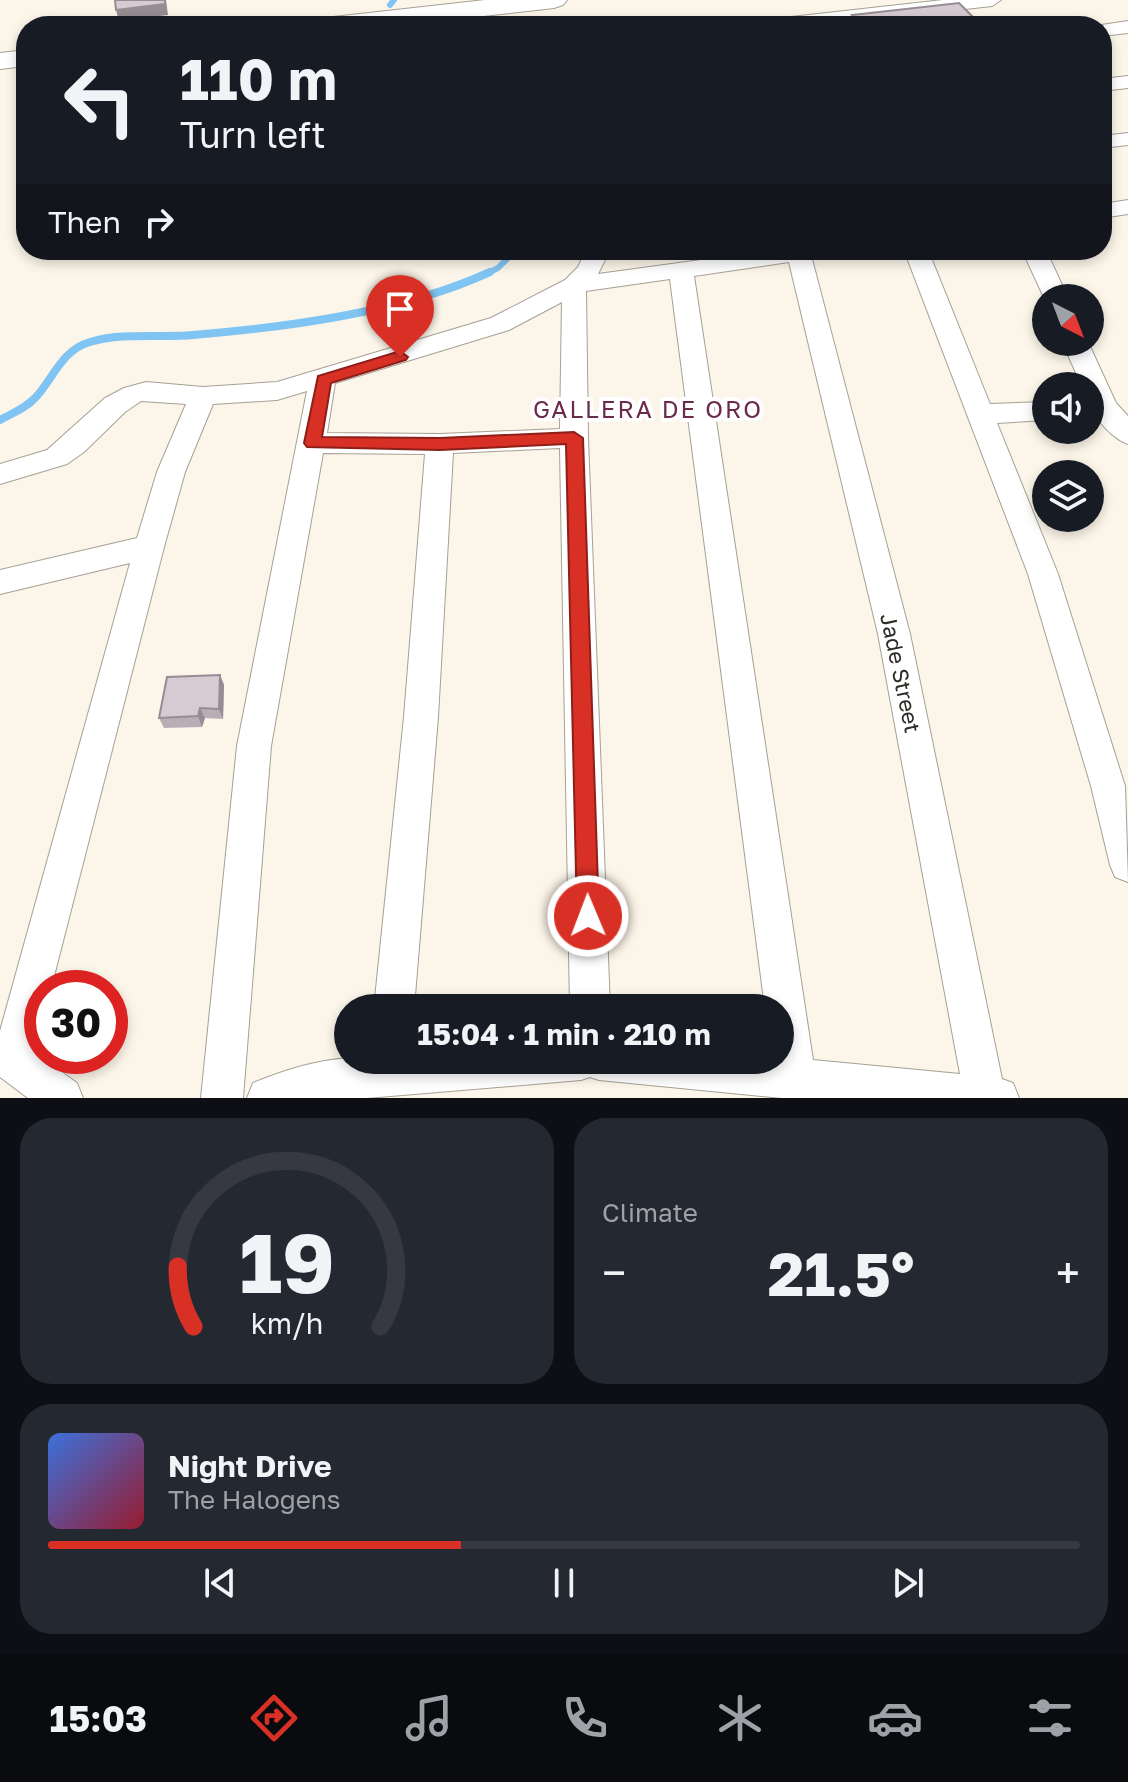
<!DOCTYPE html>
<html lang="en">
<head>
<meta charset="utf-8">
<style>
  :root { --surface:#171b24; --page:#242831; --text:#f1f3f6; --muted:#9ea1a6; --line:#363941; --accent:#d93025 }
  body { margin:0; font-family:"Golos Text",sans-serif; background:var(--page); color:var(--text); height:100vh; display:flex; flex-direction:column; font-size:30px; white-space:nowrap }
  * { box-sizing:border-box; margin:0 }
  p { font-size:26px; color:var(--muted) }
  .icon { flex:none; width:44px; height:44px; fill:none; stroke:currentColor; stroke-width:2; stroke-linecap:round; stroke-linejoin:round }
  .map { position:relative; height:1098px; overflow:hidden }
  .side { display:flex; flex-direction:column; gap:20px; padding:20px; background:#0d0f14; flex:1 }
  .side>* { flex:none }
  .top-card { position:absolute; left:16px; top:16px; width:1096px; height:244px; border-radius:32px; box-shadow:0 4px 12px #0003; background:#171b24; color:var(--text); overflow:hidden }
  .needle { width:52px; rotate:138deg }
  .tools { position:absolute; left:1032px; top:284px; display:grid; gap:16px }
  .tools a { display:grid; place-items:center; width:72px; height:72px; border-radius:50%; background:var(--surface); box-shadow:0 4px 12px #0003; font-size:40px }
  .speed { position:absolute; left:24px; top:970px; display:flex; gap:16px; font-size:40px; font-weight:700; text-align:center }
  .speed>* { display:grid; place-content:center; width:104px; height:104px; border-radius:50%; background:var(--surface); box-shadow:0 4px 12px #0003; line-height:1 }
  .speed .limit { border:12px solid #d22; background:#fff; color:#111 }
  .pin { position:absolute; display:grid; place-items:center; width:68px; height:68px; color:#fff; margin:-82px -34px; border-radius:50% 50% 50% 0; rotate:-45deg; box-shadow:0 0 8px #0007 }
  .pin .icon { rotate:45deg }
  .me { position:absolute; width:88px; margin:-44px; rotate:359deg; stroke-linejoin:round; filter:drop-shadow(0 0 6px #0008) }
  .turn { display:flex; align-items:center; gap:28px; height:168px; padding:0 32px; font-size:36px }
  .turn .icon { width:104px; height:104px; stroke-width:2.5 }
  .turn b { display:block; font-size:56px; line-height:68px }
  .then { display:flex; align-items:center; height:76px; padding:0 32px; background:#0003; gap:16px; font-size:30px }
  .big { font-size:60px; font-weight:700; line-height:1.1 }
  .side .card { flex:1; display:flex; flex-direction:column; justify-content:center; gap:12px; min-width:0; padding:0 28px; border-radius:32px; background:var(--page) }
  .side .dial { align-items:center; gap:0 }
  .dial svg { height:208px; overflow:visible; fill:none; stroke:var(--line); stroke-width:7; stroke-linecap:round; text-anchor:middle }
  .dial text { fill:var(--text); stroke:none }
  .song { display:flex; align-items:center; gap:24px }
  .cover { width:96px; height:96px; border-radius:12px; background:linear-gradient(135deg,hsl(220 70% 55%),hsl(350 70% 35%)) }
  .played { height:8px; border-radius:4px; background:linear-gradient(90deg,var(--accent) 40%,var(--line) 40%) }
  .keys { display:flex; justify-content:space-around; direction:ltr }
  .heat { display:flex; justify-content:space-between; align-items:center; font-size:44px; direction:ltr }
  .side .tiles { flex:1; display:grid; gap:20px; grid-template-columns:1fr 1fr }
  .card:last-child { grid-column:span 2 }
  .trip { position:absolute; left:334px; top:994px; width:460px; height:80px; border-radius:40px; background:var(--surface); box-shadow:0 4px 12px #0003; font-weight:700; line-height:80px; text-align:center }
  .tabs { display:flex; height:128px; justify-content:space-around; align-items:center; background:#090b0e; color:var(--muted) }
  .tabs .icon { width:56px; height:56px }
  .tabs .current { color:var(--accent) }
  .tabs b { font-size:36px; color:var(--text) }
  .map>svg:first-child { display:block }
  .lines { fill:none; stroke-linecap:round; stroke-linejoin:round }
  .stream-far1 { stroke:#80c4f3; stroke-width:6 }
  .stream { stroke:#80c4f3; stroke-width:8 }
  .minor-casing { stroke:#a6a095; stroke-width:2 }
  .secondary-casing { stroke:#a6a095; stroke-width:2 }
  .minor { fill:#fff; fill-rule:evenodd }
  .secondary { fill:#fff; fill-rule:evenodd }
  .wall { fill:#b9aeb5 }
  .shaded-wall { fill:#968d93 }
  .building { fill:#d7cad2; stroke:#968d93; stroke-width:2 }
  .route { fill:#d93025; stroke:#8d1f18; stroke-width:2 }
  .labels { text-anchor:middle; dominant-baseline:central; stroke-width:8; stroke-linejoin:round; paint-order:stroke }
  .street-label { font-size:22px; fill:#2e2b27; stroke:#fff }
  .neighbourhood-label { font-size:24px; letter-spacing:2px; fill:#6b2b4c; stroke:#fff }
</style>
</head>
<body>
<div class="map">
<svg width="1128" height="1098" viewBox="0 0 1128 1098">
  <rect width="100%" height="100%" fill="#fcf5e9"/>
  <g class="lines">
    <g class="stream-far1">
      <path d="M 390,5 L 394,0"/>
      <path d="M 486,274 L 498,268 L 516,250"/>
    </g>
    <path class="stream" d="M 0,420 C 13,413 26,408 36,397 C 54,377 62,350 90,342 C 122,332 160,338 193,335 C 289,327 403,312 490,272"/>
    <defs>
      <g id="minor">
        <path d="M 943,0 L 1001,0 L 992,6 L 814,26 L 754,26 L 764,20 Z"/>
        <path d="M 445,15 L 452,17 L 456,26 L 436,26 L 438,17 Z"/>
        <path d="M 1128,21 L 1128,33 L 1102,36 L 1102,26 L 1095,26 Z"/>
        <path d="M 1128,76 L 1128,88 L 1102,91 L 1102,79 Z"/>
        <path d="M 1128,133 L 1128,145 L 1102,148 L 1102,136 Z"/>
        <path d="M 1128,200 L 1128,214 L 1102,218 L 1102,204 Z"/>
        <path d="M 586,250 L 610,250 L 598,274 L 774,250 L 838,250 L 834,255 L 812,259 L 910,634 L 1002,1079 L 1013,1083 L 1019,1098 L 782,1098 L 599,1080 L 590,1077 L 581,1080 L 367,1098 L 247,1098 L 253,1083 C 285,1070 313,1061 348,1058 L 780,1060 L 780,1008 L 765,1008 L 670,279 L 586,291 L 588,438 L 610,1008 L 570,1008 L 560,448 L 453,453 L 438,717 L 414,1008 L 374,1008 L 404,717 L 425,454 L 323,453 L 271,746 L 243,1098 L 201,1098 L 237,746 L 307,391 L 277,400 L 213,404 L 185,472 L 164,547 L 51,988 L 42,988 L 42,1024 L 34,1052 L 77,1083 L 83,1098 L 28,1098 L 0,1077 L 0,1031 L 130,563 L 0,594 L 0,570 L 137,538 L 157,472 L 186,404 L 141,401 L 125,412 L 84,452 L 67,464 L 0,484 L 0,464 L 47,450 L 105,398 L 124,388 L 146,382 L 203,387 L 277,382 L 491,318 L 565,280 L 578,267 ZM 789,262 L 878,634 L 960,1074 L 813,1060 L 694,276 ZM 562,302 L 560,429 L 440,434 L 327,433 L 335,383 L 509,330 Z"/>
        <path d="M 904,250 L 928,250 L 990,404 L 1046,402 L 1046,420 L 997,423 L 1058,574 L 1125,786 L 1128,882 L 1115,877 L 1110,865 L 1091,786 L 1028,574 Z"/>
        <path d="M 1022,250 L 1046,250 L 1068,298 L 1046,298 L 1046,302 Z"/>
        <path d="M 1062,342 L 1088,342 L 1116,403 L 1128,416 L 1128,444 C 1115,440 1095,420 1091,406 C 1089,400 1090,392 1090,386 L 1082,386 Z"/>
      </g>
      <g id="secondary">
        <path d="M 485,0 L 567,0 L 563,5 L 554,8 L 394,26 L 311,26 L 315,20 L 324,18 Z"/>
        <path d="M 26,50 L 26,66 L 0,69 L 0,53 Z"/>
      </g>
    </defs>
    <use href="#minor" class="minor-casing"/>
    <use href="#secondary" class="secondary-casing"/>
    <use href="#minor" class="minor"/>
    <use href="#secondary" class="secondary"/>
  </g>
  <g class="wall">
    <path d="M 852,15 L 977,26 L 850,26 Z"/>
    <path d="M 220,675 L 224,685 L 223,719 L 205,718 L 202,727 L 164,728 L 159,718 Z"/>
  </g>
  <g class="shaded-wall">
    <path d="M 166,0 L 168,15 L 119,21 L 116,10 Z"/>
    <path d="M 978,22 L 977,26 L 949,26 Z"/>
    <path d="M 220,675 L 224,685 L 223,719 L 219,709 Z"/>
    <path d="M 200,708 L 205,718 L 202,727 L 198,716 Z"/>
  </g>
  <g class="building">
    <path d="M 115,0 L 165,0 L 165,4 L 116,10 Z"/>
    <path d="M 959,3 L 978,22 L 949,26 L 862,26 L 852,15 Z"/>
    <path d="M 220,675 L 219,709 L 200,708 L 198,716 L 159,718 L 167,677 Z"/>
  </g>
  <path class="route" d="M 400,351 L 408,357 L 406,360 L 331,383 L 322,437 L 440,438 L 574,432 L 583,438 L 599,916 L 596,924 L 588,927 L 580,924 L 577,916 L 566,444 L 440,450 L 307,447 L 304,443 L 318,376 Z"/>
  <g class="labels">
    <g class="street-label">
      <text transform="translate(901 673) rotate(78)">Jade Street</text>
    </g>
    <g class="neighbourhood-label">
      <text x="648" y="408">GALLERA DE ORO</text>
    </g>
  </g>
</svg>
<div class="tools">
<a><svg class="needle" viewBox="-14 -14 28 28"><path d="M0-13l5 13h-10z" fill="#e53935"/><path d="M0 13l5-13h-10z" fill="#9ea1a6"/></svg></a>
<a><svg class="icon" aria-label="sound" viewBox="0 0 24 24"><path d="M4 9h4l5-4v14l-5-4H4zM17 9q2 3 0 6"/></svg></a>
<a><svg class="icon" aria-label="layers" viewBox="0 0 24 24"><path d="M12 4l9 5-9 5-9-5zM3 14l9 5 9-5"/></svg></a>
</div>
<div class="speed"><div class="limit">30</div></div>
<div class="pin" style="left:400px;top:357px;background:#d93025"><svg class="icon" aria-label="arrive" viewBox="0 0 24 24"><path d="M6 21V4h12l-3 4 3 4H6"/></svg></div>
<svg class="me" style="left:588px;top:916px" viewBox="-20 -20 40 40"><circle r="17" fill="#d93025" stroke="#fff" stroke-width="3"/><path d="M0-11L8 9 0 5-8 9z" fill="#fff"/></svg>
<div class="trip">15:04 · 1 min · 210 m</div>
<div class="top-card">
<div class="turn"><svg class="icon" aria-label="left" viewBox="0 0 24 24"><path d="M17 20v-9H6M10 6l-5 5 5 5"/></svg><div><b>110 m</b>Turn left</div></div>
<div class="then">Then<svg class="icon" aria-label="right" viewBox="0 0 24 24"><path d="M7 20v-9h11M14 6l5 5-5 5"/></svg></div>
</div>
</div>
<section class="side">
<div class="tiles">
<div class="card dial"><svg viewBox="0 0 100 80">
<path d="M14 69A42 42 0 1 1 86 69"/>
<path d="M14 69A42 42 0 0 1 8 46" stroke="#d93025"/>
<text x="50" y="56" font-size="32" font-weight="700">19</text>
<text x="50" y="72" font-size="11">km/h</text>
</svg></div>
<div class="card"><p>Climate</p>
<div class="heat"><a>−</a><b class="big">21.5°</b><a>+</a></div>
</div>
<div class="card">
<div class="song"><i class="cover"></i><div><b>Night Drive</b><p>The Halogens</p></div></div>
<div class="played"></div>
<div class="keys"><svg class="icon" aria-label="previous" viewBox="0 0 24 24"><path d="M18 5L8 12l10 7zM5 5v14"/></svg><svg class="icon" aria-label="pause" viewBox="0 0 24 24"><path d="M8 5v14M16 5v14"/></svg><svg class="icon" aria-label="next" viewBox="0 0 24 24"><path d="M6 5l10 7-10 7zM19 5v14"/></svg></div>
</div>
</div>
</section>
<nav class="tabs">
<b>15:03</b>
<svg class="icon current" aria-label="directions" viewBox="0 0 24 24"><path d="M12 3l9 9-9 9-9-9zM9 14v-3h6M13 9l2 2-2 2"/></svg>
<svg class="icon" aria-label="music" viewBox="0 0 24 24"><path d="M9 18V5l10-2v13"/><circle cx="6" cy="18" r="3"/><circle cx="16" cy="16" r="3"/></svg>
<svg class="icon" aria-label="phone" viewBox="0 0 24 24"><path d="M5 4h4l2 5-3 2q2 4 5 5l2-3 5 2v4C11 20 4 13 5 4z"/></svg>
<svg class="icon" aria-label="climate" viewBox="0 0 24 24"><path d="M12 3v18M4 7l16 10M4 17L20 7"/></svg>
<svg class="icon" aria-label="car" viewBox="0 0 24 24"><path d="M5 17H2v-5l4-1 3-4h7l3 4 3 1v5h-3M9 17h6M6 11h13"/><circle cx="7" cy="17" r="2"/><circle cx="17" cy="17" r="2"/></svg>
<svg class="icon" aria-label="filters" viewBox="0 0 24 24"><path d="M4 7h16M4 17h16"/><circle cx="9" cy="7" r="2"/><circle cx="15" cy="17" r="2"/></svg>
</nav>
</body>
</html>
